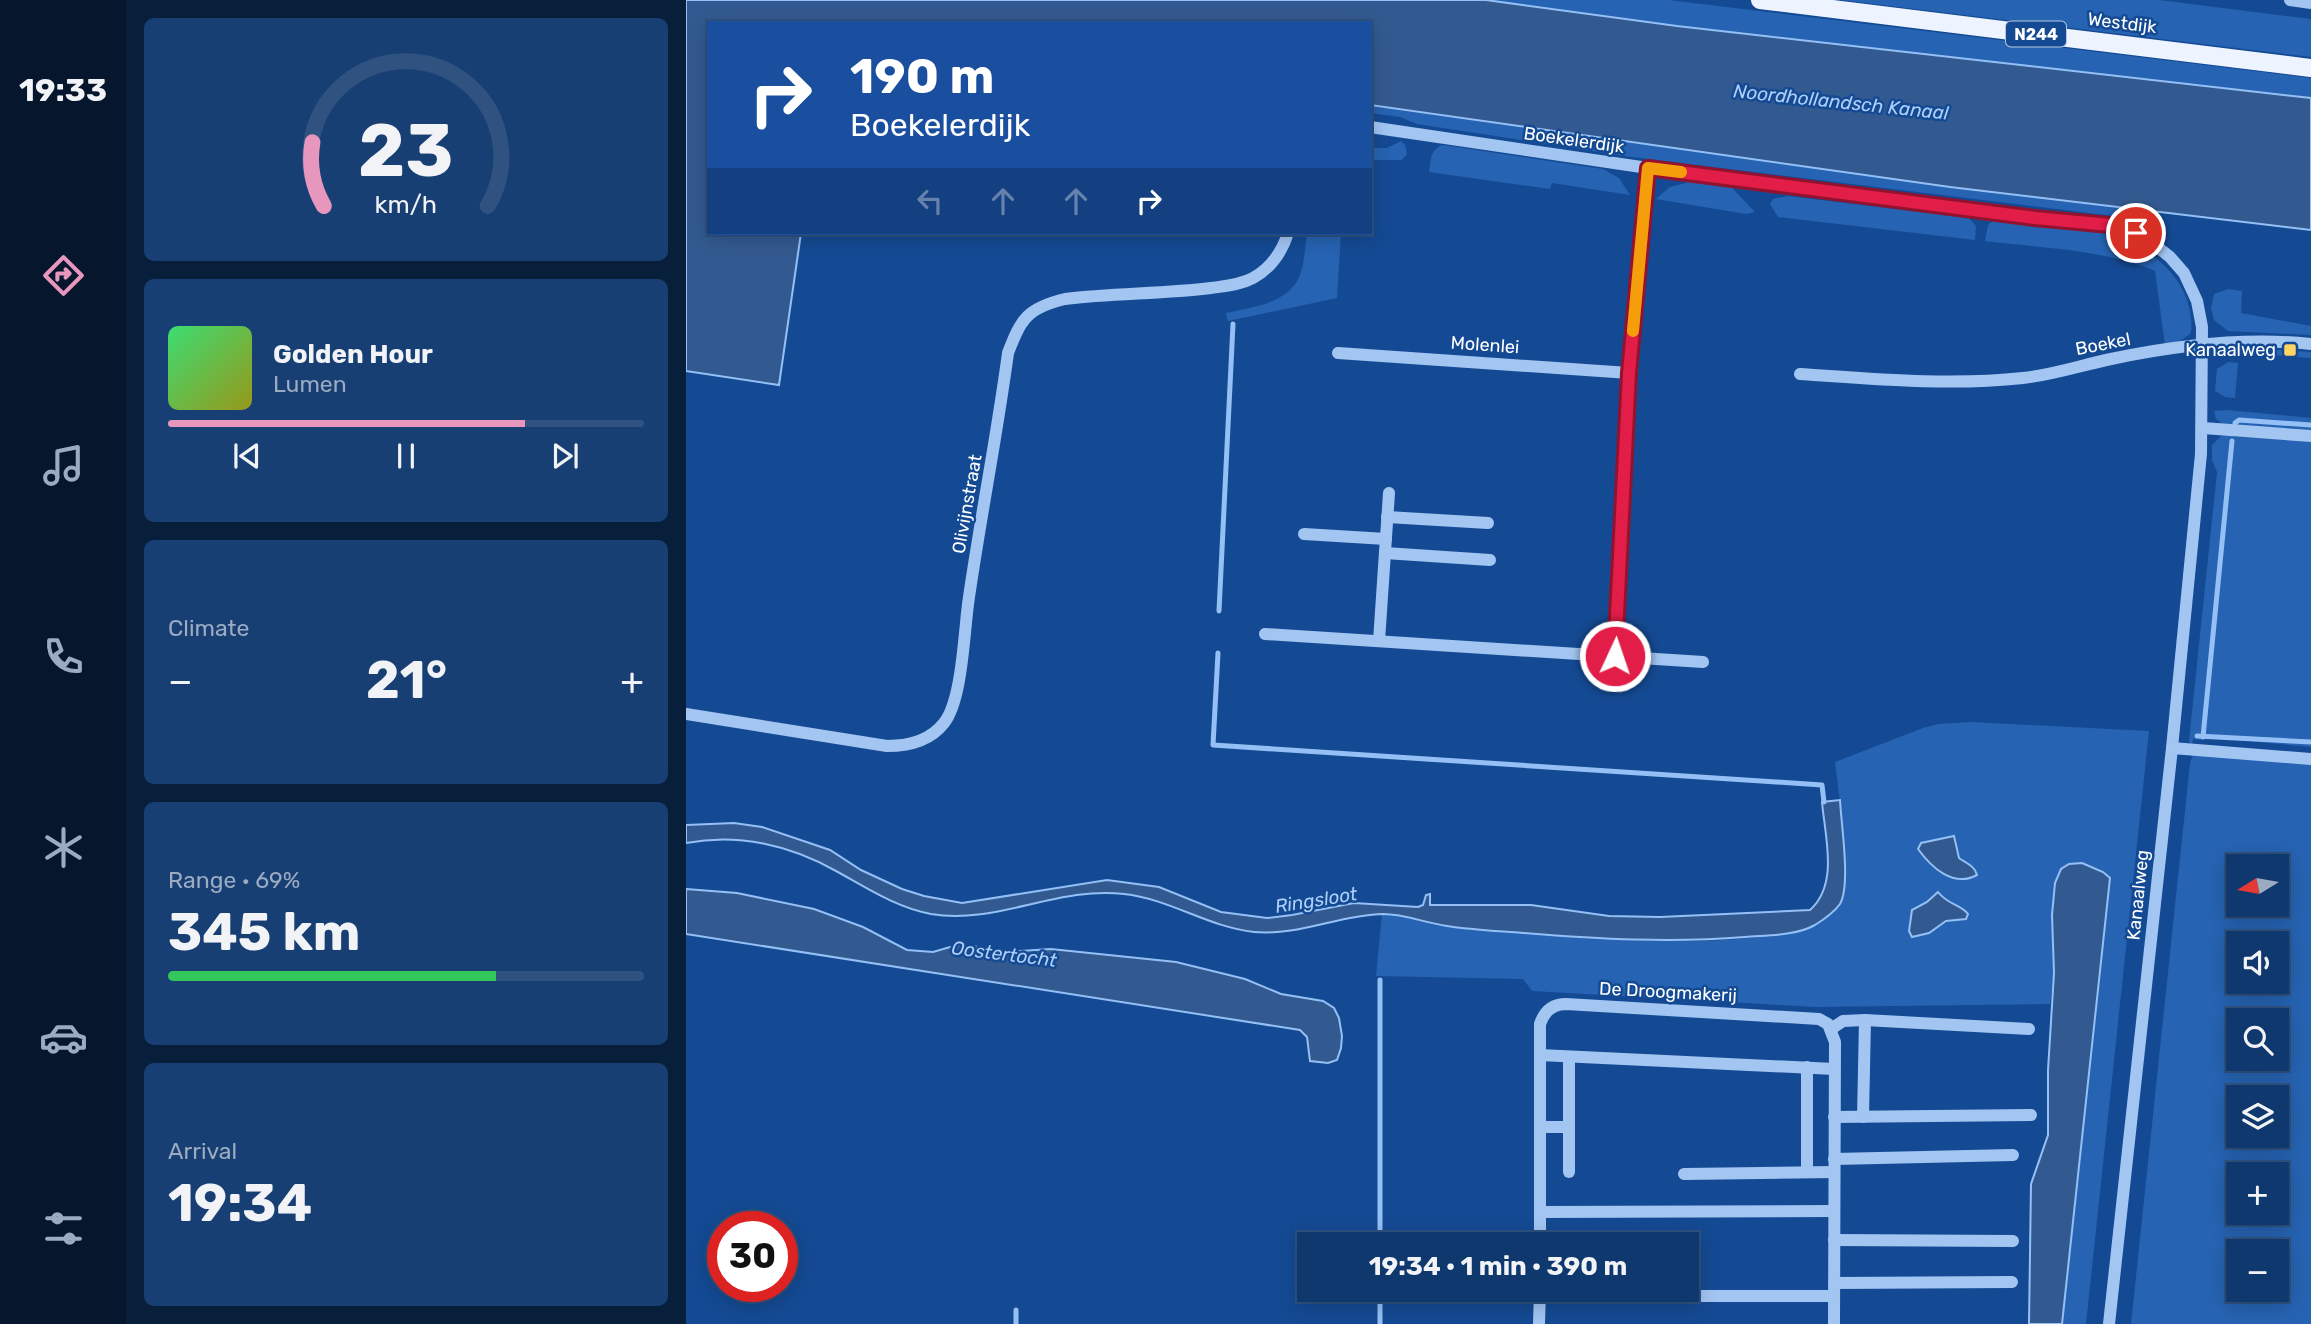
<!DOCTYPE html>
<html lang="en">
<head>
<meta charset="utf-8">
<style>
  :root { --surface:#0f386e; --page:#183f73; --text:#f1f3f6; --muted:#9bacc2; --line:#2f5281; --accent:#e797bd }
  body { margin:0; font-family:Rubik,sans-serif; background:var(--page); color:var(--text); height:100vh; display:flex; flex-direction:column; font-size:26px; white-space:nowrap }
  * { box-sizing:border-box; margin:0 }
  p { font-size:23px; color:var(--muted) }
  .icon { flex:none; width:38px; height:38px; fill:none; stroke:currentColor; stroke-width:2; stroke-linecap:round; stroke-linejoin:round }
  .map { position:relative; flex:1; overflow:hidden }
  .sheet { display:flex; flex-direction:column; gap:18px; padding:18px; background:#081f3c; width:560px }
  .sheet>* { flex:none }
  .top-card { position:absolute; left:21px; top:21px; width:665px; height:214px; border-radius:0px; box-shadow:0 4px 18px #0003,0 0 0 2px var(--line); background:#1a4fa0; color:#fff; overflow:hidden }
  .needle { width:46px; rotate:259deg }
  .controls { position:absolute; left:1540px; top:854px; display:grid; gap:14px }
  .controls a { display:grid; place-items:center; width:63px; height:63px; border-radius:0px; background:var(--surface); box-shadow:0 4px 18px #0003,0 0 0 2px var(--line); font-size:35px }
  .speed { position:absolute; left:21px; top:1211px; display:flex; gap:14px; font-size:35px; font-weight:700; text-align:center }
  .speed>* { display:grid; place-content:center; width:91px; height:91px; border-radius:50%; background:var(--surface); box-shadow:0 4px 18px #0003,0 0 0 2px var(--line); line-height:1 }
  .speed .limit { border:10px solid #d22; background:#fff; color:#111 }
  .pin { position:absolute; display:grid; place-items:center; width:60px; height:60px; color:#fff; margin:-30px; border:4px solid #fff; border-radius:50%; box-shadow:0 2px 7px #0007 }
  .me { position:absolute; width:77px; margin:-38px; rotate:3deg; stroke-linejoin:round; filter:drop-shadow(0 0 5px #0008) }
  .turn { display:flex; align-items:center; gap:24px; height:147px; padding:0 28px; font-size:32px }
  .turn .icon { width:91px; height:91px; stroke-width:2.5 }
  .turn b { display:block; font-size:49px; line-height:60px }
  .lanes { display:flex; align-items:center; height:66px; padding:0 28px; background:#0003; justify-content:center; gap:35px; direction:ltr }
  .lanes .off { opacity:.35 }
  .big { font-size:52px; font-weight:700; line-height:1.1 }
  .sheet .widget { flex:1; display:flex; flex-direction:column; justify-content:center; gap:10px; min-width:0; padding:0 24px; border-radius:10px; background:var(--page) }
  .sheet .dial { align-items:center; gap:0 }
  .dial svg { height:182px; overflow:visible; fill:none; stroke:var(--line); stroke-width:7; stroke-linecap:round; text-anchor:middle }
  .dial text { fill:var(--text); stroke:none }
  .song { display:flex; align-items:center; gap:21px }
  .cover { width:84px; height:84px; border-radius:10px; background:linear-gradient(135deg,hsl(140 70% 55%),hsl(60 70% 35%)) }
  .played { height:7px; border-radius:4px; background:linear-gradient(90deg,var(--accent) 75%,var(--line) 75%) }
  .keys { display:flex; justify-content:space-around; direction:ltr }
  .heat { display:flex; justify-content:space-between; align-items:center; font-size:38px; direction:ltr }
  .charge { height:10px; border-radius:5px; background:linear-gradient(90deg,#34c759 69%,var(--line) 0) }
  .trip { position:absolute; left:611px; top:1232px; width:402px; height:70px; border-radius:0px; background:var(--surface); box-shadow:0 4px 18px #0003,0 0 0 2px var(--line); font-weight:700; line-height:70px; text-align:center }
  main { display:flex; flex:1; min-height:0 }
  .dock { display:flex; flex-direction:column; width:126px; justify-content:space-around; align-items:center; background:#06162c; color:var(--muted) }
  .dock .icon { width:49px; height:49px }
  .dock .current { color:var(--accent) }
  .dock b { font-size:32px; color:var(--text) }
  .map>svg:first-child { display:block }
  .green { fill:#2663b2; fill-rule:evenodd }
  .water { fill:#335a90; stroke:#94c0f5; stroke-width:2 }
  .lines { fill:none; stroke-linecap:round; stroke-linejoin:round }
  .stream { stroke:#94c0f5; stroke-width:5 }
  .minor { stroke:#a2c5f2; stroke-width:12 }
  .major { stroke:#edf4ff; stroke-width:18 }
  .route-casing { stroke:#92132f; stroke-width:18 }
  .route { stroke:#e11d48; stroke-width:12 }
  .slow { stroke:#f59e0b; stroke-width:12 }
  .poi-dot { fill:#ffd463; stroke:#144a93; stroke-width:2.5 }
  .labels { text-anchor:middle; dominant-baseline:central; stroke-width:5; stroke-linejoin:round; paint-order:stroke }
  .shield { fill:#144a93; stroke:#b8c9df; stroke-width:2 }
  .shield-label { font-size:16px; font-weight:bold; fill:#fff }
  .street-label { font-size:18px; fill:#fff; stroke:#144a93 }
  .poi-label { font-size:18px; fill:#fff; stroke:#144a93; text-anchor:end }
  .water-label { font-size:19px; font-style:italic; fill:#aecff9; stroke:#144a93 }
</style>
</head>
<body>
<main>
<nav class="dock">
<b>19:33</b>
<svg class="icon current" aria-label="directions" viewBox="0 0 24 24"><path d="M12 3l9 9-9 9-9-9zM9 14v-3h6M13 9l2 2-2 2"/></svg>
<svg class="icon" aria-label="music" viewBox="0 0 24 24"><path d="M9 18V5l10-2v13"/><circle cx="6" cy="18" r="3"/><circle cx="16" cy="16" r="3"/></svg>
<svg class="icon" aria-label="phone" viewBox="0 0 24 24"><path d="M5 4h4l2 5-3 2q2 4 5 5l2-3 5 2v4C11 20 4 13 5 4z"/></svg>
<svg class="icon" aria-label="climate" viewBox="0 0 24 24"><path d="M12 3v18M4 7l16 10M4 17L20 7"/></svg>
<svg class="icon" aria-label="car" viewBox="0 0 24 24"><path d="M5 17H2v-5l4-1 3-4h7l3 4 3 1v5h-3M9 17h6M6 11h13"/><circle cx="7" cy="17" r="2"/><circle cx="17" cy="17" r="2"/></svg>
<svg class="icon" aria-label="filters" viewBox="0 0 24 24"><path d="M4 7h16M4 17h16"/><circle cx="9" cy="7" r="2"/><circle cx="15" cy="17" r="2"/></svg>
</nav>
<section class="sheet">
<div class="widget dial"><svg viewBox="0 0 100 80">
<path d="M14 69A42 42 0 1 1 86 69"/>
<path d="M14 69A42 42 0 0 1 9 41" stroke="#e797bd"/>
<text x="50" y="56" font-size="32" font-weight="700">23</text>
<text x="50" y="72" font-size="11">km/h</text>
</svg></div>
<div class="widget">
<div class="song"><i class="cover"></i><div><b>Golden Hour</b><p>Lumen</p></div></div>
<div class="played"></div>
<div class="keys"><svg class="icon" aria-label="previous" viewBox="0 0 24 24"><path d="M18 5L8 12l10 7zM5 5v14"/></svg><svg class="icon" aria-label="pause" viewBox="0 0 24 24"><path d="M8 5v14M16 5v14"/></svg><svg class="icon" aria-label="next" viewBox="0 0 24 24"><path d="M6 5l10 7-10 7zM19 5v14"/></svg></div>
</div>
<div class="widget"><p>Climate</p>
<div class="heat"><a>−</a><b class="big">21°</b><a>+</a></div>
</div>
<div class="widget"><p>Range · 69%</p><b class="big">345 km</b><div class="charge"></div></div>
<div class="widget"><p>Arrival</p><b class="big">19:34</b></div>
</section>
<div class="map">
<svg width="1625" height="1324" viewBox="0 0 1625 1324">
  <rect width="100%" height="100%" fill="#144a93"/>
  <g class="green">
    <path d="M 800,0 L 983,0 L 1625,78 L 1625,98 L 991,26 Z"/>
    <path d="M 1155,0 L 1473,0 L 1625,19 L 1625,57 Z"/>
    <path d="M 684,105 L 1264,187 L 1467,211 L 1466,229 L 1427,216 L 938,156 L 731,124 L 714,117 L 684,113 Z"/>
    <path d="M 715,141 L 719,145 L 721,154 L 716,160 L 684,160 L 684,148 L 701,148 Z"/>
    <path d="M 757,145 L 917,169 L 933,178 L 944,195 L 866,183 L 864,189 L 743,172 C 745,160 744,149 757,145 Z"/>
    <path d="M 1004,182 L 1046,188 L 1069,212 L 1060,214 L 970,199 L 984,187 Z"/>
    <path d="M 1102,196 L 1283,218 L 1290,226 L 1289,240 L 1092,217 L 1084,204 L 1087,199 Z"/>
    <path d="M 1308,220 L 1421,234 C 1458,244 1497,271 1504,312 C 1505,320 1507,327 1504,334 L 1494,341 L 1479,345 L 1469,271 C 1416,249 1355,248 1299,241 L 1302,225 Z"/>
    <path d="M 621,233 L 655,233 L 651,298 L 542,321 L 540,313 C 567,307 606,303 615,272 C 619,259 619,245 621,233 Z"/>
    <path d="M 1542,289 L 1556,291 L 1555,313 L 1625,326 L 1625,335 L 1542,331 L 1528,320 L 1525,308 L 1528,294 Z"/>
    <path d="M 1577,349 L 1625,352 L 1625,358 L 1558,353 L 1558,350 Z"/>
    <path d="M 1542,362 L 1552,363 L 1549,398 L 1539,397 L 1529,391 L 1531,369 Z"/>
    <path d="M 1541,410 L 1625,418 L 1625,432 L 1537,424 L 1530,419 L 1528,411 Z"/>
    <path d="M 1548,434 L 1548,437 L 1625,440 L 1625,747 L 1518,737 L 1517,740 L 1507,739 L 1506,745 L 1503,741 L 1531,472 L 1526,460 L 1526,445 L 1535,436 Z"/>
    <path d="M 1285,722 L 1463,731 L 1400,1324 L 1376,1324 L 1424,879 L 1417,872 L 1396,863 L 1366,915 L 1368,973 L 1364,1004 L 1130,1007 L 846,991 L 837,979 L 690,976 L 696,914 L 731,918 L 759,926 C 831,932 1113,967 1153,904 C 1167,883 1152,789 1149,762 L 1237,728 L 1252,724 ZM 1260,837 L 1270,842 L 1273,858 L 1287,867 L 1236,843 ZM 1252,892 L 1261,902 L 1277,908 L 1267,921 L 1256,922 L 1243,933 L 1226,937 L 1231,906 L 1241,902 Z"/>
    <path d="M 1507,755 L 1625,763 L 1625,1324 L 1445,1324 L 1504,763 ZM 1552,866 L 1591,866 L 1591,905 L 1552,905 ZM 1552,943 L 1591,943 L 1591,982 L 1552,982 ZM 1552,1020 L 1591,1020 L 1591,1059 L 1552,1059 ZM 1552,1097 L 1591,1097 L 1591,1136 L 1552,1136 ZM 1552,1174 L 1591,1174 L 1591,1213 L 1552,1213 ZM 1552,1251 L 1591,1251 L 1591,1290 L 1552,1290 Z"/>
  </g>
  <g class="water">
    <path d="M 0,0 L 800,0 L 991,26 L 1625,98 L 1625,230 L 1264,187 L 684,105 L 684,23 L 23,23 L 23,233 L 115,233 L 93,385 L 0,371 Z"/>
    <path d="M 1154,800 C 1155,823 1165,885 1154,904 C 1149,911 1137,920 1129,925 C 1109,936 1082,935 1059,937 C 985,943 913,939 838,933 C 813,931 786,930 761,926 C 739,923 719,914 697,914 C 653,915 613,936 568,932 C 522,927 484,899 438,894 C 372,886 310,925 245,914 C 209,907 181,888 150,871 C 104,845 52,833 0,843 L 0,825 L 48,823 L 76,827 L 144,850 L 175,870 L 216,889 L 238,896 L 276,903 L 421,880 L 473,887 L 535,912 L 581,918 L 606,915 L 668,903 L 732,907 L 737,905 L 740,895 L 744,894 L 744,905 L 845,905 L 923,916 L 974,917 L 1124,910 C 1153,884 1139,837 1136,802 Z"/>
    <path d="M 1268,836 L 1273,858 C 1280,863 1289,866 1291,875 C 1267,888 1245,867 1232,849 L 1235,843 Z"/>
    <path d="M 1396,863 L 1417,872 L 1424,878 L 1376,1324 L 1343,1324 L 1345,1184 L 1362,1135 L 1362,1070 L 1368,973 L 1366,915 L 1369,883 L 1375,869 L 1383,864 Z"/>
    <path d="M 0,889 L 51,893 L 128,909 L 177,927 L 221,950 L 247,952 L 271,945 L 293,947 L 317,952 L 365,949 L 490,962 L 559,979 L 595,994 L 637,1001 L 648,1008 L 653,1018 L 656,1036 L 655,1048 L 651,1060 L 642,1063 L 624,1061 L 621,1037 L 614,1030 L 0,934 Z"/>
    <path d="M 1252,892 C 1262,905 1274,904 1282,914 L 1280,919 L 1260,921 L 1243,933 L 1226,937 L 1223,931 L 1226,910 L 1241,902 Z"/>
  </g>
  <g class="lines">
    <g class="stream">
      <path d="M 1549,423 L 1553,420 L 1625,425"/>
      <path d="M 533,611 L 547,324"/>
      <path d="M 532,653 L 527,745 L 1136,785 L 1138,802"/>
      <path d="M 1511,736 L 1625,742"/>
      <path d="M 1517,737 L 1546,441"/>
      <path d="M 694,1244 L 694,980"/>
      <path d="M 330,1324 L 330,1310"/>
      <path d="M 694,1324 L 694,1290"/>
    </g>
    <g class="minor">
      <path d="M 1604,0 L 1625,3"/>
      <path d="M 684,127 L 962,168 L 1349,218 L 1424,225 L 1460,238 L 1484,257 L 1498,273 L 1511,301 L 1516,327 L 1515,454 L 1486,748 L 1423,1324"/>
      <path d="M 652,353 L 943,373"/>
      <path d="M 1114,374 C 1188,379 1263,386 1337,378 C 1366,375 1396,365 1425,359 C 1491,345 1558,337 1625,344"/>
      <path d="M 1517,428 L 1625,436"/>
      <path d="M 701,517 L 802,523"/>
      <path d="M 618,534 L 700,539"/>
      <path d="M 699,553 L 804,560"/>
      <path d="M 579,634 L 1017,662"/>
      <path d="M 693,641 L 703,493"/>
      <path d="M 929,656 L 943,373 L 962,168"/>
      <path d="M 0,714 L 201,746 C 223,746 244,741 258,723 C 277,699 278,628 283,597 C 295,515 311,435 322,353 C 335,319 341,308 379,299 C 427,293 476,294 525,288 C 539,286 554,285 567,278 C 585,268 596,252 602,233"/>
      <path d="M 1486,748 L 1625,759"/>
      <path d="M 1145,1029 L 1157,1021 L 1179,1020 L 1343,1029"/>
      <path d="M 854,1055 L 1148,1069"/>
      <path d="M 1121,1067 L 1121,1172"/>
      <path d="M 1148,1117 L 1345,1115"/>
      <path d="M 1177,1117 L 1179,1020"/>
      <path d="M 854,1127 L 883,1127"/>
      <path d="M 1148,1159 L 1327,1155"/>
      <path d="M 883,1172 L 883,1057"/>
      <path d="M 998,1174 L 1148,1172"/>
      <path d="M 854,1212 L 1148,1211"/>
      <path d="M 1148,1240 L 1327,1241"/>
      <path d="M 854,1244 L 854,1024 C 858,1012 866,1004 880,1004 L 1133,1019 L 1142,1024 L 1149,1042 L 1148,1324"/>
      <path d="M 1148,1283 L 1326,1282"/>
      <path d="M 853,1296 L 1148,1296"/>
      <path d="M 853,1324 L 854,1290"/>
    </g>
    <path class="major" d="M 1074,0 L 1625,68"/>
  </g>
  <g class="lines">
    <defs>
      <path id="route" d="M 929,656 L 943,373 L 962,168 L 1349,218 L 1424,225 L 1450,233"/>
    </defs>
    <use href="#route" class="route-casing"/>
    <use href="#route" class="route"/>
    <path class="slow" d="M 947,331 L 962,168 L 995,172"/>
  </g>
  <rect class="poi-dot" x="1597" y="343" width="14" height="14" rx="3.5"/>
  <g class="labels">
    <rect class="shield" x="1320" y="21.5" width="60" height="25" rx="5"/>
    <g class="shield-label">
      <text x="1350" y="34">N244</text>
    </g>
    <g class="street-label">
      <text transform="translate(1436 23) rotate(7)">Westdijk</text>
      <text transform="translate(888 140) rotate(8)">Boekelerdijk</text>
      <text transform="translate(1417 344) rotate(-11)">Boekel</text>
      <text transform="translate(799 345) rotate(4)">Molenlei</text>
      <text transform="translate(281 504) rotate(-80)">Olivijnstraat</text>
      <text transform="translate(1452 895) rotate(-84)">Kanaalweg</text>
      <text transform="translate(982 992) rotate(3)">De Droogmakerij</text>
    </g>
    <g class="poi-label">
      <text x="1590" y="350">Kanaalweg</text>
    </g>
    <g class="water-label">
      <text transform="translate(1155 102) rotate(6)">Noordhollandsch Kanaal</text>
      <text transform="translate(630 900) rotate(-9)">Ringsloot</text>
      <text transform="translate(318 954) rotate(7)">Oostertocht</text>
    </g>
  </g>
</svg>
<div class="controls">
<a><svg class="needle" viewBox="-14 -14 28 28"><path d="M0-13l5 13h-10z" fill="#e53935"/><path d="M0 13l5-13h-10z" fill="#9bacc2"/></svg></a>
<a><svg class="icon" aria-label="sound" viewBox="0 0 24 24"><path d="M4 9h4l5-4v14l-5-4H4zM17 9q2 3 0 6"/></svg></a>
<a><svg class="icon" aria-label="search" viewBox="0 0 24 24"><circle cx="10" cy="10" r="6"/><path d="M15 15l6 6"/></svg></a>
<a><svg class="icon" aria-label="layers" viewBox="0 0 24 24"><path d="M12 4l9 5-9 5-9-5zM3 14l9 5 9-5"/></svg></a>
<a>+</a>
<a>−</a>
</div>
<div class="speed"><div class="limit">30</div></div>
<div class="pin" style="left:1450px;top:233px;background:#d93025"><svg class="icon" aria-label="arrive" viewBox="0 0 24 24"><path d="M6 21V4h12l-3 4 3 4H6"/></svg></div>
<svg class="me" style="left:929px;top:656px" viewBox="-20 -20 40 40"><circle r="17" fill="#e11d48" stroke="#fff" stroke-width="3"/><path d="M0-11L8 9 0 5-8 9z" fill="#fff"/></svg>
<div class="trip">19:34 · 1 min · 390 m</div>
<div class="top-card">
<div class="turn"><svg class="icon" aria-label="right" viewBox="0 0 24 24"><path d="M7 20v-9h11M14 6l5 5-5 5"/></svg><div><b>190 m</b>Boekelerdijk</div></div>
<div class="lanes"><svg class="icon off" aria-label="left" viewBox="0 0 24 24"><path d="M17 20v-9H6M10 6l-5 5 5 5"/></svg><svg class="icon off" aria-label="ahead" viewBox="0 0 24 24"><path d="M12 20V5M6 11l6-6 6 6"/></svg><svg class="icon off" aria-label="ahead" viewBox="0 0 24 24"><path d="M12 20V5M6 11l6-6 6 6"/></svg><svg class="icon" aria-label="right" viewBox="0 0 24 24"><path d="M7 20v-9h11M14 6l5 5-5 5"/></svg></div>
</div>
</div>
</main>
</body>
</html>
